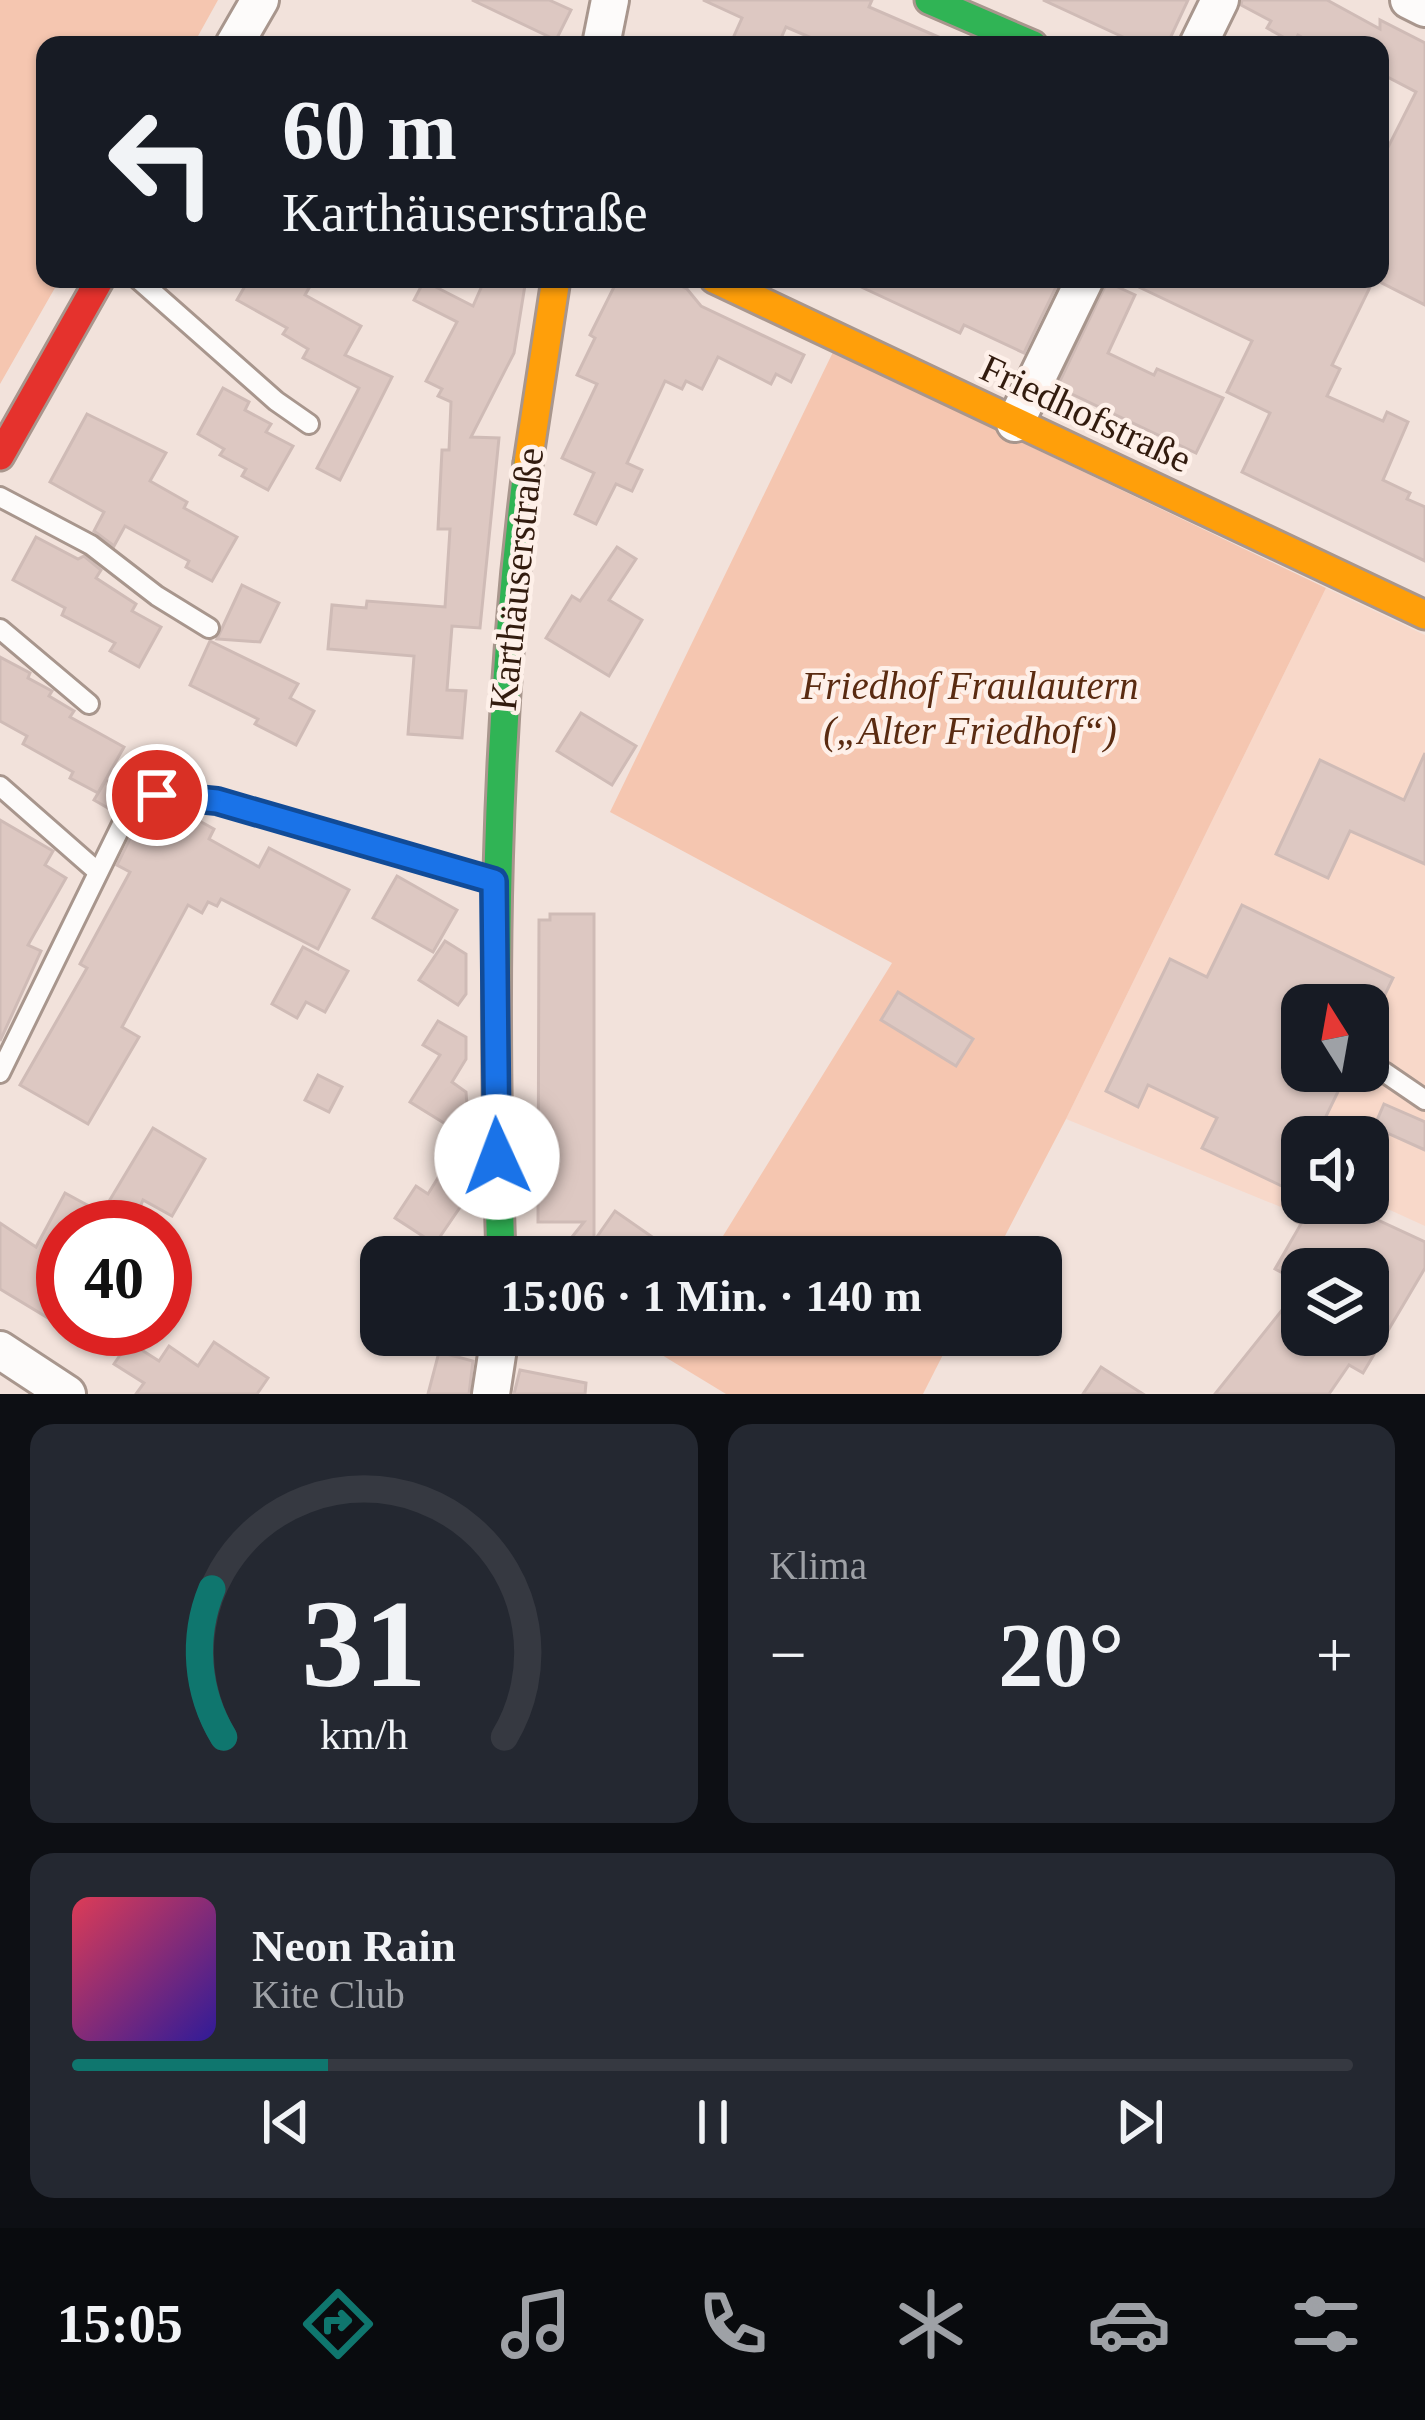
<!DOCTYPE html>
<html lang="de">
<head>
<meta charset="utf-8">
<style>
  :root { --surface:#171b24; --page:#242831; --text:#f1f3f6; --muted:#9ea1a6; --line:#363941; --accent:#0f766e }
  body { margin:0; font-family:Georgia,serif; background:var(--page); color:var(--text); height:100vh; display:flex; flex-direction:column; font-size:45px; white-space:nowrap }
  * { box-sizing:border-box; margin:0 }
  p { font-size:39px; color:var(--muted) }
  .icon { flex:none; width:66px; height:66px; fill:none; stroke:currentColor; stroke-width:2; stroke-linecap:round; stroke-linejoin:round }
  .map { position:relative; height:1394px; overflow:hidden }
  .drawer { display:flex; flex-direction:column; gap:30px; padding:30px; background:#0d0f14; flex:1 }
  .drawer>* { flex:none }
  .top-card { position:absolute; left:36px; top:36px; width:1353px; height:252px; border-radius:24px; box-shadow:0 3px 9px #0004; background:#171b24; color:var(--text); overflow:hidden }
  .needle { width:78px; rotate:349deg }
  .controls { position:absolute; left:1281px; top:984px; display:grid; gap:24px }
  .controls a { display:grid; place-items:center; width:108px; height:108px; border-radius:24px; background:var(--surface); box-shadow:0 3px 9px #0004; font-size:60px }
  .speed { position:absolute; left:36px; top:1200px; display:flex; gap:24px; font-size:60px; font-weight:700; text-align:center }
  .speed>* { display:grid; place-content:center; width:156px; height:156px; border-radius:50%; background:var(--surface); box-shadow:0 3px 9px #0004; line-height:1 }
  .speed .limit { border:18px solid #d22; background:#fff; color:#111 }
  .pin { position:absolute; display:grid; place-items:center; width:102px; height:102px; color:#fff; margin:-51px; border:6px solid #fff; border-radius:50%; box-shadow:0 3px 12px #0007 }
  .me { position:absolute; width:132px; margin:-66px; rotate:358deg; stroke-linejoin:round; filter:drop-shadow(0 0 9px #0008) }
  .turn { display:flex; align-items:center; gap:42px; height:252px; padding:0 48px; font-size:54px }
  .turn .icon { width:156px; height:156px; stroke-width:2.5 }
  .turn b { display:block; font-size:84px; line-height:102px }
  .big { font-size:90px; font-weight:600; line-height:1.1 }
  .drawer .tile { flex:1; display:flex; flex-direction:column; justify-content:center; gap:18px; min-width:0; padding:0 42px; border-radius:24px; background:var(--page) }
  .drawer .dial { align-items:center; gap:0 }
  .dial svg { height:312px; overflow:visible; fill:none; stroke:var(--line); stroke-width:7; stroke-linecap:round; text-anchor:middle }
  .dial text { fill:var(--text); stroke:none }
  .song { display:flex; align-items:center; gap:36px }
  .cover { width:144px; height:144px; border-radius:18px; background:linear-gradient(135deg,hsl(350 70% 55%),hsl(250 70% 35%)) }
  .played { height:12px; border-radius:6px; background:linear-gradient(90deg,var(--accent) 20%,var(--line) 20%) }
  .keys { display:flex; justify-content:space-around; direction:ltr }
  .heat { display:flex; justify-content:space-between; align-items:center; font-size:66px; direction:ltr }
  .drawer .tiles { flex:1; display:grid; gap:30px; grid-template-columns:1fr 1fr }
  .tile:last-child { grid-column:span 2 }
  .trip { position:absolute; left:360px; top:1236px; width:702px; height:120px; border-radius:24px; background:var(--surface); box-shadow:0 3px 9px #0004; font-weight:600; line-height:120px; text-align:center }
  .dock { display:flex; height:192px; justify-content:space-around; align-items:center; background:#090b0e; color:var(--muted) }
  .dock .icon { width:84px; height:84px }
  .dock .current { color:var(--accent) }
  .dock b { font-size:54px; color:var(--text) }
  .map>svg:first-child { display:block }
  .built { fill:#f8d8c9; fill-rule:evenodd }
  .green { fill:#f5c6b0 }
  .building { fill:#ddc8c2; stroke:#cfbbb6; stroke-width:3 }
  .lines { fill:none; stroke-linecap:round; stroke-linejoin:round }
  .lane-casing { stroke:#a8968d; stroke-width:24 }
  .street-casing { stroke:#a8968d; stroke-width:42 }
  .fast-casing { stroke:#a8968d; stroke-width:33 }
  .slow-casing { stroke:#a8968d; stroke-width:33 }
  .jam-casing { stroke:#a8968d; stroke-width:33 }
  .lane { stroke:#fdfbfa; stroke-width:18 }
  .street { stroke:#fdfbfa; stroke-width:36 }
  .fast { stroke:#30b455; stroke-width:27 }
  .slow { stroke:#ff9f0a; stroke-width:27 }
  .jam { stroke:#e5322d; stroke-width:27 }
  .route-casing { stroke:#114b97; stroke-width:30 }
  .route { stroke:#1a73e8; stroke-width:21 }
  .labels { text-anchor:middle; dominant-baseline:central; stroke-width:9; stroke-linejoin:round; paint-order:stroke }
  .street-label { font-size:39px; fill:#321b0e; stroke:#fef0e9 }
  .park-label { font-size:39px; font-style:italic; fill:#5a2b11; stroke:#fef0e9 }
</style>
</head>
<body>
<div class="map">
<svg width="1425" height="1394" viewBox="0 0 1425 1394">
  <rect width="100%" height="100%" fill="#f2e2db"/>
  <path class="built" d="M 1326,588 L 1425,635 L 1425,1226 L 1368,1200 L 1368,1137 L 1302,1137 L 1302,1189 L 1288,1210 L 1066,1119 ZM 1302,1005 L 1368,1005 L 1368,1071 L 1302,1071 Z"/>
  <g class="green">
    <path d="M 0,0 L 218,0 L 193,45 L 45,45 L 45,279 L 60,279 L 0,384 Z"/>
    <path d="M 833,352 L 1326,588 L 1066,1119 L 994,1257 L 710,1257 L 892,963 L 610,812 Z"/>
    <path d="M 661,1335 L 953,1335 L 923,1394 L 726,1394 L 652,1349 Z"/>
  </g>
  <g class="building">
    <path d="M 472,0 L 549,0 L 571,10 L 556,40 Z"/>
    <path d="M 703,0 L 872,0 L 869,7 L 957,45 L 828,45 L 786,27 L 778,45 L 730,45 L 742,18 Z"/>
    <path d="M 1043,0 L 1188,0 L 1167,45 L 1122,45 L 1125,38 Z"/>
    <path d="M 1242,0 L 1327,0 L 1380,29 L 1380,20 L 1425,43 L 1425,305 L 1380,282 L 1380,163 L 1416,92 L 1380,73 L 1380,45 L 1316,45 L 1298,35 L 1294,43 L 1267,28 L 1271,21 L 1241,5 Z"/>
    <path d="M 249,279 L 293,279 L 309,288 L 305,295 L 361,326 L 345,355 L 392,377 L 340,480 L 317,468 L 359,388 L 303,358 L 308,349 L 283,334 L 287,328 L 237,300 Z"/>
    <path d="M 485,279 L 526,279 L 514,353 L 471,437 L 499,438 L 480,628 L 452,626 L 447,690 L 466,691 L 462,738 L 408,734 L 414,656 L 328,649 L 332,605 L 366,608 L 367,601 L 445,607 L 450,529 L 438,529 L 442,450 L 449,450 L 451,402 L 438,396 L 442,389 L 426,381 L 457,322 L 414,300 L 424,281 L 473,306 Z"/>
    <path d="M 618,279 L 667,279 L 687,289 L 701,306 L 804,355 L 791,382 L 776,374 L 771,384 L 718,357 L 702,389 L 686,381 L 682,389 L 665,381 L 627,463 L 642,470 L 632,491 L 616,484 L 596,524 L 575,514 L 594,473 L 562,458 L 597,384 L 577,375 L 595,338 L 590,335 Z"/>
    <path d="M 844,279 L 1060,279 L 1024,353 L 964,325 L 960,333 Z"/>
    <path d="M 1122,279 L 1374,279 L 1332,365 L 1340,369 L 1327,396 L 1383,421 L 1387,412 L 1408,422 L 1383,480 L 1410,493 L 1407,499 L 1425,507 L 1425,561 L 1242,472 L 1270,413 L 1227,392 L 1252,341 Z"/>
    <path d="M 1107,282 L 1135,295 L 1108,353 L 1154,375 L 1157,369 L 1223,398 L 1196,453 L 1057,387 Z"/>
    <path d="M 223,388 L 249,402 L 245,410 L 271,424 L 266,432 L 293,446 L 268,490 L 242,476 L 246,469 L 220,455 L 224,449 L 198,434 Z"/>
    <path d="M 87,414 L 166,453 L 150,481 L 187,502 L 184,508 L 237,537 L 212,581 L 186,567 L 189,561 L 125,526 L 114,546 L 94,531 L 104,512 L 50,482 Z"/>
    <path d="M 36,537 L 78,559 L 84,556 L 101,570 L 96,578 L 136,604 L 132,611 L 161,627 L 139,667 L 110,651 L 115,643 L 62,615 L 65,608 L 13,580 Z"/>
    <path d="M 617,547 L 636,559 L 609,600 L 642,620 L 609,676 L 546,638 L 572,596 L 580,601 Z"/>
    <path d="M 242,585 L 279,603 L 260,642 L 217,639 Z"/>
    <path d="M 210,641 L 298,684 L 290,698 L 314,711 L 296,745 L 255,724 L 258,719 L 190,685 Z"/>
    <path d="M 0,657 L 30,673 L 28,678 L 52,691 L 49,696 L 74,711 L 70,717 L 124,747 L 98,793 L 70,778 L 73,772 L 23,744 L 27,736 L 0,721 Z"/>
    <path d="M 581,713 L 636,746 L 612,785 L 557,751 Z"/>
    <path d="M 1425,753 L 1425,864 L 1350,831 L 1328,878 L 1276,854 L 1320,760 L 1404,800 Z"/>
    <path d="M 106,780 L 131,795 L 113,811 L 94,800 Z"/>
    <path d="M 158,810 L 182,824 L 187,814 L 214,829 L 209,839 L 259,867 L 269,848 L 349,890 L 318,949 L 221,899 L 217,906 L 208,902 L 202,913 L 188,905 L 122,1027 L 139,1037 L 88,1124 L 20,1085 L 87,968 L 80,964 L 130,872 L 117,865 L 138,822 Z"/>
    <path d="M 0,820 L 53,851 L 45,865 L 66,878 L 28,945 L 41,951 L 0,1041 Z"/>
    <path d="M 397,876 L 457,910 L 433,952 L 373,918 Z"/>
    <path d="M 1242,905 L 1393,978 L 1380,1005 L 1302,1005 L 1302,1071 L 1348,1071 L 1316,1137 L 1302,1137 L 1302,1166 L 1290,1190 L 1202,1148 L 1217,1118 L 1148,1085 L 1138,1107 L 1106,1091 L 1170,959 L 1207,977 Z"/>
    <path d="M 550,914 L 594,914 L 594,1241 L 615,1211 L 681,1257 L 556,1257 L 584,1222 L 538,1222 L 539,920 L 550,920 Z"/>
    <path d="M 445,941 L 466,954 L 466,994 L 458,1005 L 419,980 Z"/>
    <path d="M 303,947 L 348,971 L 325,1012 L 306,1002 L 297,1018 L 272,1004 Z"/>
    <path d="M 898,992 L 973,1039 L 956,1066 L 881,1020 Z"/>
    <path d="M 438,1021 L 466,1037 L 466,1059 L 452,1082 L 466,1092 L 467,1105 L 452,1128 L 410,1102 L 440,1055 L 423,1045 Z"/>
    <path d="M 318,1075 L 342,1087 L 329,1112 L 305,1100 Z"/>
    <path d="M 1384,1104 L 1425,1122 L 1425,1150 L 1374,1127 Z"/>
    <path d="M 153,1128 L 205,1159 L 172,1216 L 143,1200 L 132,1227 L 63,1227 L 63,1327 L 0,1289 L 0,1223 L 36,1247 L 65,1193 L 102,1213 Z"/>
    <path d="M 441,1173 L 469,1194 L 435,1244 L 395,1218 L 416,1186 L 428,1194 Z"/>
    <path d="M 1304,1203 L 1341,1203 L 1425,1242 L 1425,1268 L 1363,1373 L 1349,1365 L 1329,1394 L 1215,1394 L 1302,1285 L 1302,1335 L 1368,1335 L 1368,1269 L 1302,1269 L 1302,1283 L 1275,1269 L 1301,1224 L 1295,1221 Z"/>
    <path d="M 129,1342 L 159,1361 L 169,1346 L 198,1366 L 214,1342 L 268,1378 L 257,1394 L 136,1394 L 144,1383 L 114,1364 Z"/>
    <path d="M 439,1352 L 473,1361 L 469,1394 L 428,1394 Z"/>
    <path d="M 1101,1367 L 1143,1394 L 1083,1394 Z"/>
    <path d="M 520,1370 L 586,1383 L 585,1394 L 514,1394 Z"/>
  </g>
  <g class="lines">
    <defs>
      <g id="lane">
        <path d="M 138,279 L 276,401 L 309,424"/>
        <path d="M 0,497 L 91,545 L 157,596 L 209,628"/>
        <path d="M 0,629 L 89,704"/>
        <path d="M 0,786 L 98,872"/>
        <path d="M 1384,1072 L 1425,1100"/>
        <path d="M 0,1073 L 128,812 L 157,795 L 217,801 L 494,881"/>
      </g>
      <g id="street">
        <path d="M 1409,0 L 1425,8"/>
        <path d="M 234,45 L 260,0"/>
        <path d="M 601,45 L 610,0"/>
        <path d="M 1198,45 L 1220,0"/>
        <path d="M 1015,423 L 1085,279"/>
        <path d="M 0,1350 L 67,1394"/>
        <path d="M 491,1394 L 500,1335"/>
      </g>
      <g id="fast">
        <path d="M 929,0 L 1033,45"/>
        <path d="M 501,1257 C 492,992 494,727 528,463"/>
      </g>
      <g id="slow">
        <path d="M 714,279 L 1425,615"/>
        <path d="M 528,463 L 556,279"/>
      </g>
      <path id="jam" d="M 0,456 L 100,279"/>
    </defs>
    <use href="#lane" class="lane-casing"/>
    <use href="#street" class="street-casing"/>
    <use href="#fast" class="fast-casing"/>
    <use href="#slow" class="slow-casing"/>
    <use href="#jam" class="jam-casing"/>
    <use href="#lane" class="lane"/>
    <use href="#street" class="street"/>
    <use href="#fast" class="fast"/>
    <use href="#slow" class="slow"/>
    <use href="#jam" class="jam"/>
  </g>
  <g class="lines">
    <defs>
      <path id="route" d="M 157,795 L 217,801 L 494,881 L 497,1157"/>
    </defs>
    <use href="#route" class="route-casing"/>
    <use href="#route" class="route"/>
  </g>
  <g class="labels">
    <g class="street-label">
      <text transform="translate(1086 413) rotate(25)">Friedhofstraße</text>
      <text transform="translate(516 579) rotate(-84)">Karthäuserstraße</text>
    </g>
    <g class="park-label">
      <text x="970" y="685">Friedhof Fraulautern<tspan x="970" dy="45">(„Alter Friedhof“)</tspan></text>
    </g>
  </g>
</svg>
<div class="controls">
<a><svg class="needle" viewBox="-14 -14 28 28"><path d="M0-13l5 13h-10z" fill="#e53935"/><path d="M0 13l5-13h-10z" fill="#9ea1a6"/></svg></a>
<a><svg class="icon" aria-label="sound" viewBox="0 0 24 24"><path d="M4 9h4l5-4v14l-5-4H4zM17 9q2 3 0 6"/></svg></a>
<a><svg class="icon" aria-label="layers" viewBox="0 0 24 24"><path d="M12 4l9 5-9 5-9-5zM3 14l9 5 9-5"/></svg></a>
</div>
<div class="speed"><div class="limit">40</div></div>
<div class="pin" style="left:157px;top:795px;background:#d93025"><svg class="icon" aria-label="arrive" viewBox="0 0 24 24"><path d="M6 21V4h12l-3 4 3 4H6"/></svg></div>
<svg class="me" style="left:497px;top:1157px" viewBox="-20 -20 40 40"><circle r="19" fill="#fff"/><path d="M0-13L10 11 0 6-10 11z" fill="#1a73e8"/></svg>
<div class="trip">15:06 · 1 Min. · 140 m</div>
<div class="top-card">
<div class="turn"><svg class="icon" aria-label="left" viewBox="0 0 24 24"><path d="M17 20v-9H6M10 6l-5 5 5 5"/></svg><div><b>60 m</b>Karthäuserstraße</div></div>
</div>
</div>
<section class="drawer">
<div class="tiles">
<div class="tile dial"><svg viewBox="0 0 100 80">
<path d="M14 69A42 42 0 1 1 86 69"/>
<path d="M14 69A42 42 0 0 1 11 31" stroke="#0f766e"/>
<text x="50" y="56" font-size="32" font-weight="700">31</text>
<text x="50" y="72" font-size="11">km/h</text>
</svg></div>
<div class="tile"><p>Klima</p>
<div class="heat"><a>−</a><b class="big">20°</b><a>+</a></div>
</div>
<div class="tile">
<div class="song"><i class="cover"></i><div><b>Neon Rain</b><p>Kite Club</p></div></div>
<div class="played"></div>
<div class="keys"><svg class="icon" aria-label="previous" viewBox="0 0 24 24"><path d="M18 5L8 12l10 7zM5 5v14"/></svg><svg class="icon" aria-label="pause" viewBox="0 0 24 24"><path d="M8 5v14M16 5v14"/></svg><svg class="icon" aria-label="next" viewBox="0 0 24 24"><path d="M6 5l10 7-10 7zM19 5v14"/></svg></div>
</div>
</div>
</section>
<nav class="dock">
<b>15:05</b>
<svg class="icon current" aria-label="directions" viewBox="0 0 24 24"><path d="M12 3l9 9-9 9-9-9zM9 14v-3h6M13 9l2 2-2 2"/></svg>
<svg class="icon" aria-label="music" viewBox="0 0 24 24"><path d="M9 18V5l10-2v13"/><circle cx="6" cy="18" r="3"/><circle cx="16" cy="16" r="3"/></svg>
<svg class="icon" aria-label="phone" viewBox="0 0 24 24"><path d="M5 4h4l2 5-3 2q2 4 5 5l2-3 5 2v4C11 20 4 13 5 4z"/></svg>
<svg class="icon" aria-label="climate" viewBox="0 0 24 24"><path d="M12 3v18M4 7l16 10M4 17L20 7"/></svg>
<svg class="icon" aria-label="car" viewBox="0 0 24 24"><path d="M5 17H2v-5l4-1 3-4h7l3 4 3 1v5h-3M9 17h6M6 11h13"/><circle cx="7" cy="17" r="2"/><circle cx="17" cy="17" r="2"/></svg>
<svg class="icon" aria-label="filters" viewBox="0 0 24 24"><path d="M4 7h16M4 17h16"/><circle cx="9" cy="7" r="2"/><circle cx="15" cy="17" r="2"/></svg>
</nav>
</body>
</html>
